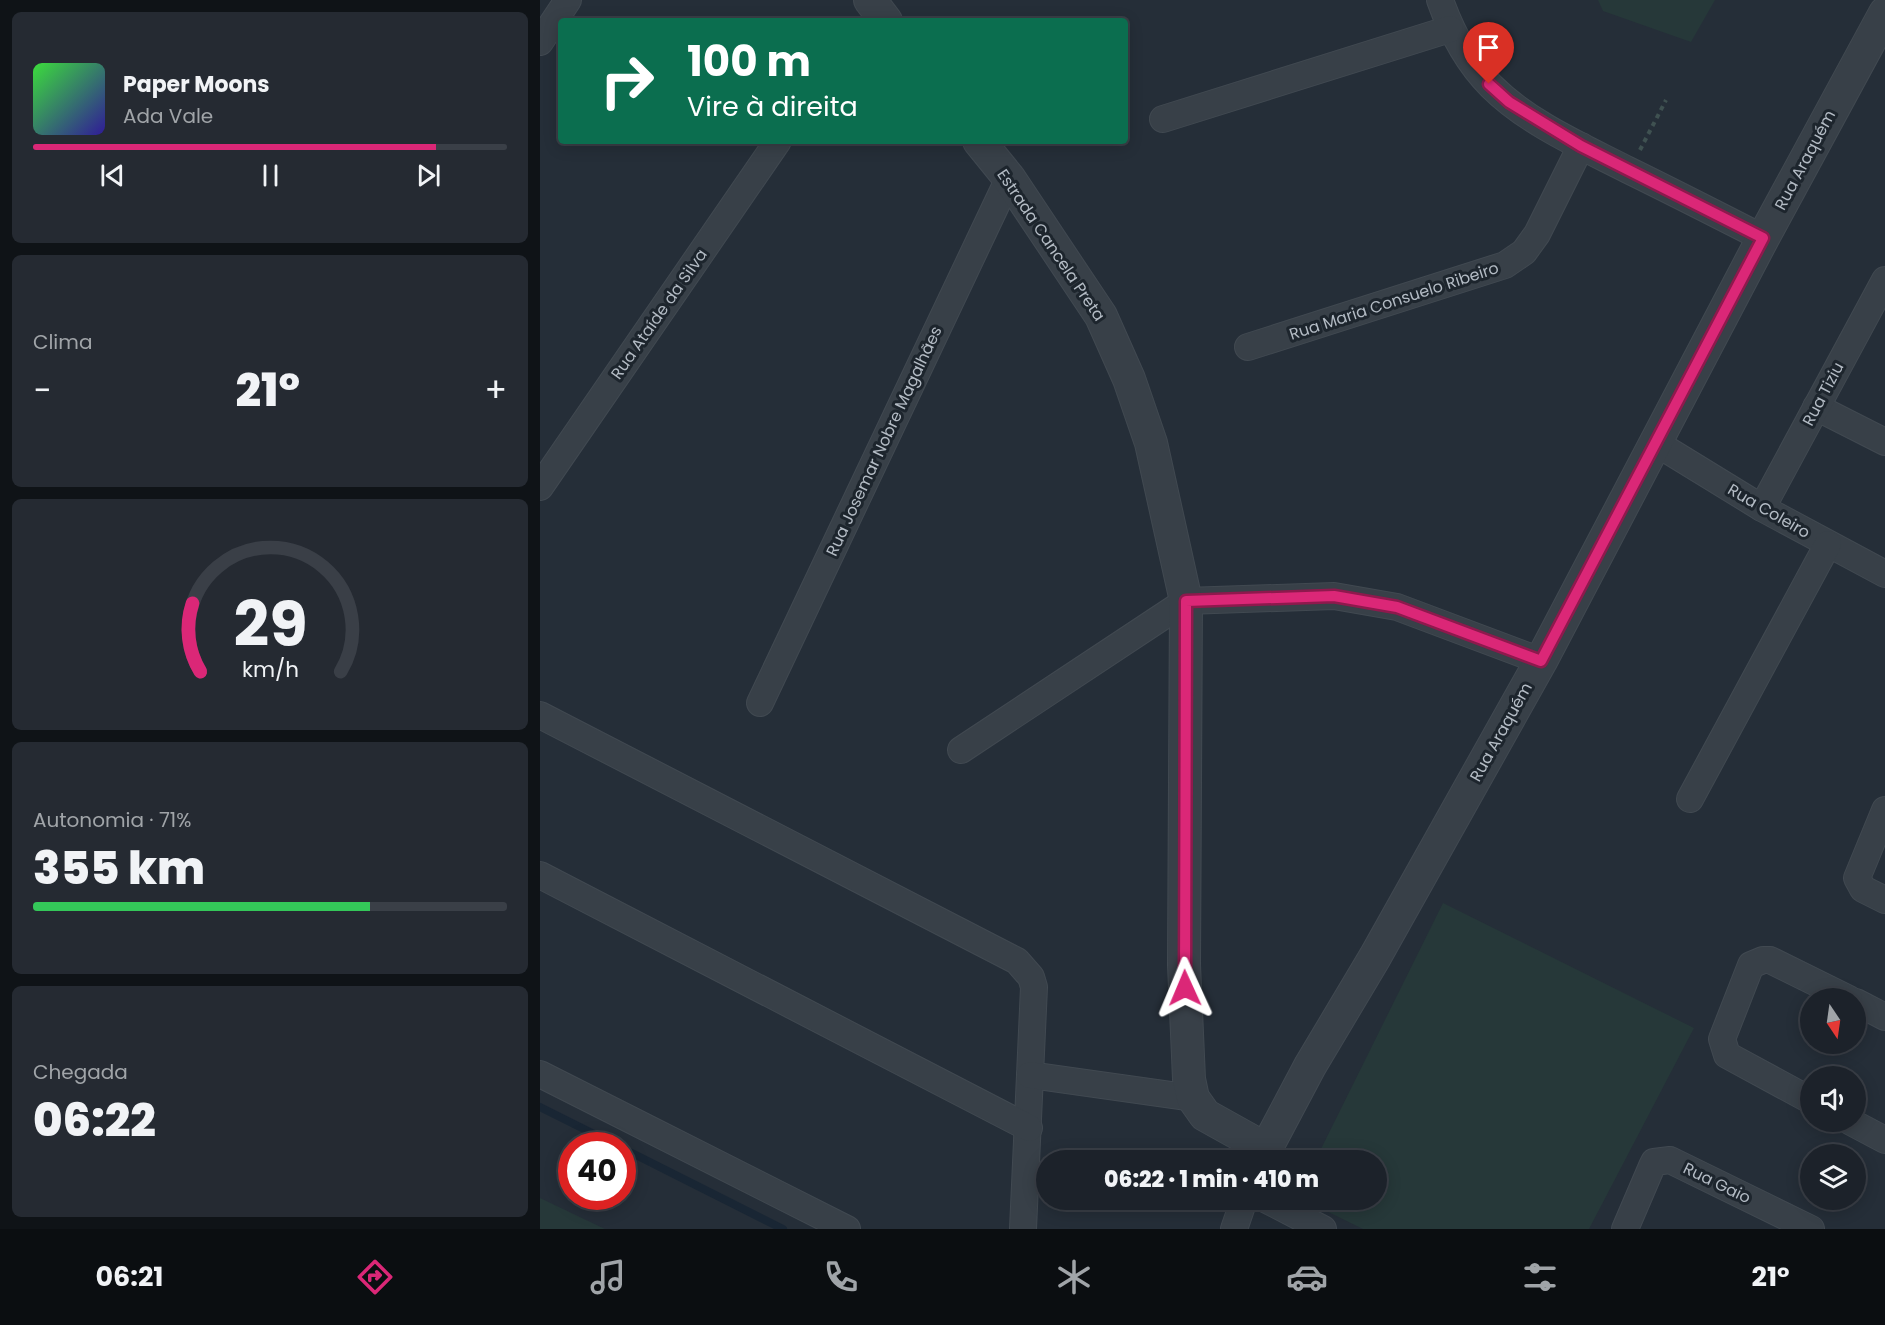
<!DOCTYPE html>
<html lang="pt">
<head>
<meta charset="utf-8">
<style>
  :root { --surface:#1c222a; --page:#252a32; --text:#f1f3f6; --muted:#a0a4a8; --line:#3a3f47; --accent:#db2777 }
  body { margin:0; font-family:Poppins,sans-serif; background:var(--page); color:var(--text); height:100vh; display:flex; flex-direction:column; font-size:22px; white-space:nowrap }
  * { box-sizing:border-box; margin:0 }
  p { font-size:20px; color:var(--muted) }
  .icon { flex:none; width:33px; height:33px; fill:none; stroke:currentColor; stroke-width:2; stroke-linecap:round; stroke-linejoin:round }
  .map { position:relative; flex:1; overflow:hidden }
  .sheet { display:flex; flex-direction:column; gap:12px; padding:12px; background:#0f1317; width:540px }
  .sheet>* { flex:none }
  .hud { position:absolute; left:18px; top:18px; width:570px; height:126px; border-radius:6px; box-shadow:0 3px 15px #0003,0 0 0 2px var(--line); background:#0b6e4f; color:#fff; overflow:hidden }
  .needle { width:39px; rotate:167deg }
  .controls { position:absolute; left:1260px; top:988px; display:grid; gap:12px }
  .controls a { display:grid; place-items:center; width:66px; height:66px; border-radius:50%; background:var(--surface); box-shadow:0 3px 15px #0003,0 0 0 2px var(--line); font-size:30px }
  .speed { position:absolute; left:18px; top:1132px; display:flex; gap:12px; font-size:30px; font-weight:700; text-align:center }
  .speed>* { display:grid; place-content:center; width:78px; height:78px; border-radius:50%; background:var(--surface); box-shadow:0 3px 15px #0003,0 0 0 2px var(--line); line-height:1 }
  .speed .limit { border:9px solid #d22; background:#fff; color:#111 }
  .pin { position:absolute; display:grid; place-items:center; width:51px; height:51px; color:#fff; margin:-62px -26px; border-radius:50% 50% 50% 0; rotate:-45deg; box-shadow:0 0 6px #0007 }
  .pin .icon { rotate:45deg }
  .me { position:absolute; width:66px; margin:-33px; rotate:359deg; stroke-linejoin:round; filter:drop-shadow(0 0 4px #0008) }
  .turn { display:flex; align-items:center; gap:21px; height:126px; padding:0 30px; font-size:27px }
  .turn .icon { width:78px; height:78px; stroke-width:2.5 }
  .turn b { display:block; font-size:42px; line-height:51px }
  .big { font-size:45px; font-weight:800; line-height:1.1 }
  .sheet .card { flex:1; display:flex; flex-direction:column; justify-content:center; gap:9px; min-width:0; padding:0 21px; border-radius:9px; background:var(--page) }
  .sheet .dial { align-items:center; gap:0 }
  .dial svg { height:156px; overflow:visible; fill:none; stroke:var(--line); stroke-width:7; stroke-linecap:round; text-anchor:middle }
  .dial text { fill:var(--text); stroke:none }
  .song { display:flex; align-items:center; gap:18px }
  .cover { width:72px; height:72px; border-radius:9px; background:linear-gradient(135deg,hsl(120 70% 55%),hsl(250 70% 35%)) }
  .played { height:6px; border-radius:3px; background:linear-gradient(90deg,var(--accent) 85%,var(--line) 85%) }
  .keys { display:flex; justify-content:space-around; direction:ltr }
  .heat { display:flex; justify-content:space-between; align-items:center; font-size:33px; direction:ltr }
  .charge { height:9px; border-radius:4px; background:linear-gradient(90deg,#34c759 71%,var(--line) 0) }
  .trip { position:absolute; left:496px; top:1150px; width:351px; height:60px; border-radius:30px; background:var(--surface); box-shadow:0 3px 15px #0003,0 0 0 2px var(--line); font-weight:800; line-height:60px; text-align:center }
  .menu { display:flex; height:96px; justify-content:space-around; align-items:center; background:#0b0e11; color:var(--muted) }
  .menu .icon { width:42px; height:42px }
  .menu .active { color:var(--accent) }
  .menu b { font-size:27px; color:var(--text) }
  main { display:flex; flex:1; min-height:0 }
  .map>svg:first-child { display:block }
  .green { fill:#263839 }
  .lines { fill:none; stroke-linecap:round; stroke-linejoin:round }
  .stream { stroke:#192634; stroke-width:8 }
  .minor-casing { stroke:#414951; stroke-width:28 }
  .tertiary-casing { stroke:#414951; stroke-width:34 }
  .path { stroke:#3f5151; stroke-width:4; stroke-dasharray:4.5 4.5; stroke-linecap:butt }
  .minor { stroke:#384048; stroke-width:26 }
  .tertiary { stroke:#384048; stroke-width:32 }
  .route-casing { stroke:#8e194d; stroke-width:15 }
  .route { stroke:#db2777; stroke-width:10 }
  .labels { text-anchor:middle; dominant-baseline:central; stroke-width:6; stroke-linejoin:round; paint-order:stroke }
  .street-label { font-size:16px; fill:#b3bbc4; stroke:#1d252d }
</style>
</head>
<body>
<main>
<section class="sheet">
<div class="card">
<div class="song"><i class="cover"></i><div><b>Paper Moons</b><p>Ada Vale</p></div></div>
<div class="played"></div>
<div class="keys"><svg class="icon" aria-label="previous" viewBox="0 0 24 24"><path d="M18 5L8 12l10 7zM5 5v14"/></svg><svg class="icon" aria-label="pause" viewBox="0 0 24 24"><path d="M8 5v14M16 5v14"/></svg><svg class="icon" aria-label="next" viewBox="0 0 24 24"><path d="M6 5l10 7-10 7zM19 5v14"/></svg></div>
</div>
<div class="card"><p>Clima</p>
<div class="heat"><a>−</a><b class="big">21°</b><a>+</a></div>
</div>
<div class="card dial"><svg viewBox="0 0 100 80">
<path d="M14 69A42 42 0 1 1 86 69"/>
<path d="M14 69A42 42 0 0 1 10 34" stroke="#db2777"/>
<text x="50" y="56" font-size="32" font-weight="700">29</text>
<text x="50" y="72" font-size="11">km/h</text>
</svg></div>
<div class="card"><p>Autonomia · 71%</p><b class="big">355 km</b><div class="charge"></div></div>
<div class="card"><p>Chegada</p><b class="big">06:22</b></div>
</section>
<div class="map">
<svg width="1345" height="1229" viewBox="0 0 1345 1229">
  <rect width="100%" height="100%" fill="#252e38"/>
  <g class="green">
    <path d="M 1058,0 L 1175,0 L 1151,42 L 1063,11 Z"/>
    <path d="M 903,903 L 1154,1028 L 1049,1229 L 823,1229 L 764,1200 L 837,1200 L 837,1161 L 775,1161 Z"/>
    <path d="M 0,1198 L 65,1229 L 0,1229 Z"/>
  </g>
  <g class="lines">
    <g class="stream">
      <path d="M 0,1107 L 78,1146"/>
      <path d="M 82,1148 L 243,1229"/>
    </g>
    <defs>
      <g id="minor">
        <path d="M 900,0 C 911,31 927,62 951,86 C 988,123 1041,146 1088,170 C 1133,192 1178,215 1223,238"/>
        <path d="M 0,42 L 28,0"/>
        <path d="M 623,119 L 910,29"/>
        <path d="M 708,347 L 965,265 L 984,252 L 997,234 L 1041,146"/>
        <path d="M 1276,407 L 1345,442"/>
        <path d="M 1116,443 L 1222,508 L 1345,574"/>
        <path d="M 0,487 L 238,141"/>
        <path d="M 1222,508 L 1345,280"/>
        <path d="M 220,703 L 469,178"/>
        <path d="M 0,715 L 477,961 L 491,977 L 494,987 L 483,1229"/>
        <path d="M 421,750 L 646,601 L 794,596 L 857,607 L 1001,661"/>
        <path d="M 1150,799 L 1288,544"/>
        <path d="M 1345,810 L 1317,878 L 1323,889 L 1345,900"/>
        <path d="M 0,875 L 489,1128"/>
        <path d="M 1316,1002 L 1345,1017"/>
        <path d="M 0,1074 L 307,1229"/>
        <path d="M 490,1075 L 653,1098"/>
        <path d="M 1270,1100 L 1187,1055 L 1182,1039 L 1211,965 L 1223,960 L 1230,960 L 1309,999"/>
        <path d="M 1311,1122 L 1345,1140"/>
        <path d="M 727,1200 L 783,1229"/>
        <path d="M 694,1229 L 704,1200"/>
        <path d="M 1085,1229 L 1112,1166 L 1114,1162 L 1130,1160 L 1271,1229"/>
      </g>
      <g id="tertiary">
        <path d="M 330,0 L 346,21"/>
        <path d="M 439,141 L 469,178 L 561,316 L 589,379 L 611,443 L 646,601 L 644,965 L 649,1079 L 653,1098 L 665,1115 L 726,1149 L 770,1066 L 835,957 L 1001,661 L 1223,238 L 1345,13"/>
      </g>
    </defs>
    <use href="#minor" class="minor-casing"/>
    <use href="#tertiary" class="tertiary-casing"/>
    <path class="path" d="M 1100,150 L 1126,100"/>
    <use href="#minor" class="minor"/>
    <use href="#tertiary" class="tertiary"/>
  </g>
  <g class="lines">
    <defs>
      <path id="route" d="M 645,988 L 646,601 L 794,596 L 857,607 L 1001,661 L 1223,238 L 1041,146 L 969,102 L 949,84"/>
    </defs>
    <use href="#route" class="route-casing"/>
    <use href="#route" class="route"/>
  </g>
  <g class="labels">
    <g class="street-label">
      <text transform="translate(1265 160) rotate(-62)">Rua Araquém</text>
      <text transform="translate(511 245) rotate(56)">Estrada Cancela Preta</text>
      <text transform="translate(854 301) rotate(-18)">Rua Maria Consuelo Ribeiro</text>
      <text transform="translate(119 314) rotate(-55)">Rua Ataíde da Silva</text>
      <text transform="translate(1283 394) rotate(-62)">Rua Tiziu</text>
      <text transform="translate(344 441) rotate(-65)">Rua Josemar Nobre Magalhães</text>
      <text transform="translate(1229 511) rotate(30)">Rua Coleiro</text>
      <text transform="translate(961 732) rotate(-61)">Rua Araquém</text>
      <text transform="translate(1177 1183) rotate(26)">Rua Gaio</text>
    </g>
  </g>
</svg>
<div class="controls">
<a><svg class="needle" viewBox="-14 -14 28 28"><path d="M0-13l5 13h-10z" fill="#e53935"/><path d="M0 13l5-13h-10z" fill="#a0a4a8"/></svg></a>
<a><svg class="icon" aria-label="sound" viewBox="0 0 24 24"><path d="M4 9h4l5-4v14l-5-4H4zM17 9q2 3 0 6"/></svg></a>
<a><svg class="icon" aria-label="layers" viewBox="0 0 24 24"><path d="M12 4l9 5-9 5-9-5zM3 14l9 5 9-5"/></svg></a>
</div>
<div class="speed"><div class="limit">40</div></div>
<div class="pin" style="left:949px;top:84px;background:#d93025"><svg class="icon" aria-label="arrive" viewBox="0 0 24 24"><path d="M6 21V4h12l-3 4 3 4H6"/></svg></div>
<svg class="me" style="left:645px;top:988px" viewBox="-20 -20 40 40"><path d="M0-17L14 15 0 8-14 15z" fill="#db2777" stroke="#fff" stroke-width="4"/></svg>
<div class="trip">06:22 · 1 min · 410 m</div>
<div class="hud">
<div class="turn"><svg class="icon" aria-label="right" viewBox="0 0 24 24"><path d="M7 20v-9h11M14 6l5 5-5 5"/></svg><div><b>100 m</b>Vire à direita</div></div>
</div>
</div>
</main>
<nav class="menu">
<b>06:21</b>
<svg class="icon active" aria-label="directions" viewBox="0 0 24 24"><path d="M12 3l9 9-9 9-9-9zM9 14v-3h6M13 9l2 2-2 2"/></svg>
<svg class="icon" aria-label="music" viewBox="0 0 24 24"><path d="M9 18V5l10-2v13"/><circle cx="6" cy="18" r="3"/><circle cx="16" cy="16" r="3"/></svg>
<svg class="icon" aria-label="phone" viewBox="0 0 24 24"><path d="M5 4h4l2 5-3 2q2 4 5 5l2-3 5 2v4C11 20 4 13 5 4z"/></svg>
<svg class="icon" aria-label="climate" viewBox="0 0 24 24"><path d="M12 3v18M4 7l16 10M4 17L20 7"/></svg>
<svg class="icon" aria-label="car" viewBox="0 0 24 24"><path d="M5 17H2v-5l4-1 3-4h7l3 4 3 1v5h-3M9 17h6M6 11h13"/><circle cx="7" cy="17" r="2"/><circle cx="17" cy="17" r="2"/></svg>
<svg class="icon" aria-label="filters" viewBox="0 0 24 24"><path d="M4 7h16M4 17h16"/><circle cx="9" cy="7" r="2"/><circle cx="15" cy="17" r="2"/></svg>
<b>21°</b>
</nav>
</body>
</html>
